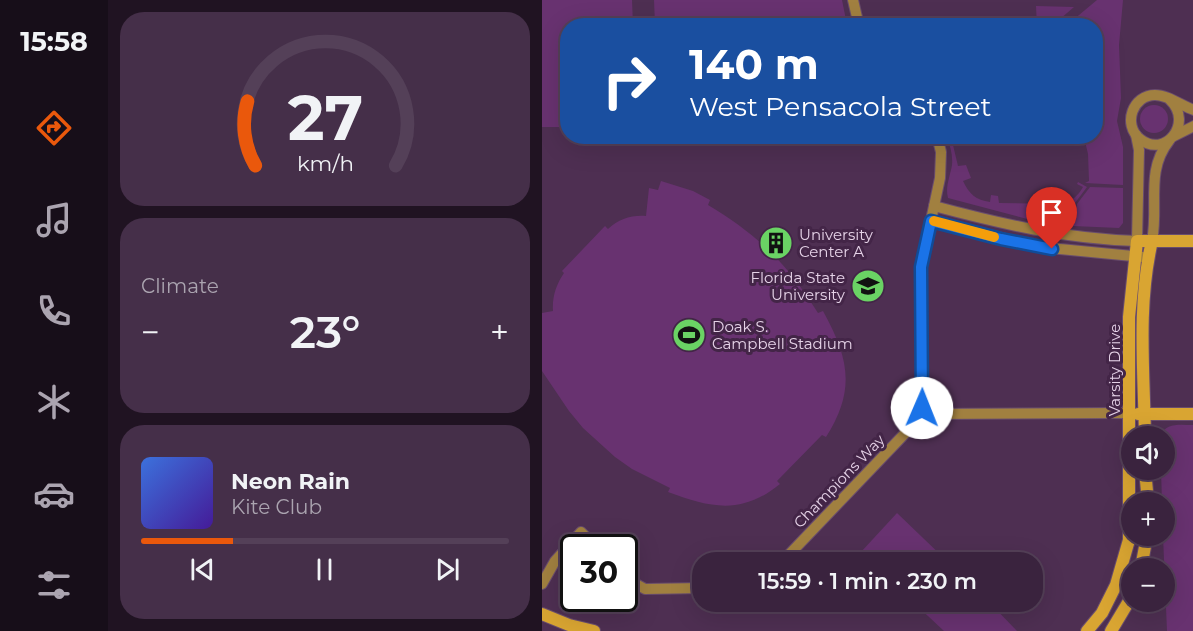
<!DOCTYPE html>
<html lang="en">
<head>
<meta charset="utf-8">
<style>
  :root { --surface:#3a233e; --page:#452f49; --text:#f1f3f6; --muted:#aba4b0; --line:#544058; --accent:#ea580c }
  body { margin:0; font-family:Montserrat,sans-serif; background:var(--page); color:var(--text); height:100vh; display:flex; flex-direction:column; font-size:22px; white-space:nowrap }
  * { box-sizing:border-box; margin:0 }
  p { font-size:20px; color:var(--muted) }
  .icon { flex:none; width:33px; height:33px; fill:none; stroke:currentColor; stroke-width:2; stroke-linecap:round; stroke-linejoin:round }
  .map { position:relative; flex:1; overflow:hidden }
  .side { display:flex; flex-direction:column; gap:12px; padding:12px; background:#201322; width:434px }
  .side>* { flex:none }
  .hud { position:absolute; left:18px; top:18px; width:543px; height:126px; border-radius:24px; box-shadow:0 6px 24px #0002,0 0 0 2px var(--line); background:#1a4fa0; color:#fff; overflow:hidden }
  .tools { position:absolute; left:579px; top:426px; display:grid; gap:12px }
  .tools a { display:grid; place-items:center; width:54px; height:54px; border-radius:50%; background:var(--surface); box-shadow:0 6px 24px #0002,0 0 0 2px var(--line); font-size:30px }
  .speed { position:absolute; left:18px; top:534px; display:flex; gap:12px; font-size:30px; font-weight:700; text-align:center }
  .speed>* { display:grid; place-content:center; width:78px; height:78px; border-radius:50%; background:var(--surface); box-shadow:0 6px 24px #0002,0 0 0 2px var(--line); line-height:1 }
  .speed .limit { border:3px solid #111; border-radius:9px; background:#fff; color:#111 }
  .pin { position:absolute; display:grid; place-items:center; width:51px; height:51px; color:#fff; margin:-62px -26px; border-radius:50% 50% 50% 0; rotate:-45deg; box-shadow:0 0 6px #0007 }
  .pin .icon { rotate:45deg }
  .me { position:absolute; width:66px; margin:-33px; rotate:1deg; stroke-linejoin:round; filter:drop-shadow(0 0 4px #0008) }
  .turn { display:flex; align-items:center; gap:21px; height:126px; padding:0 30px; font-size:27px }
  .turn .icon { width:78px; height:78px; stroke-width:2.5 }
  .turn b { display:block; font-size:42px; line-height:51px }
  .big { font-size:45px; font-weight:600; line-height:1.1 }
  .side .tile { flex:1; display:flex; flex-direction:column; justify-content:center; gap:9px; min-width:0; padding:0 21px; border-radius:24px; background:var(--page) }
  .side .dial { align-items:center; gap:0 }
  .dial svg { height:156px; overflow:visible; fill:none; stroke:var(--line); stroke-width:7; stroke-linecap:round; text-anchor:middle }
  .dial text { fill:var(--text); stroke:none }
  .song { display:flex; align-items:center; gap:18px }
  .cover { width:72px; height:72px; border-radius:9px; background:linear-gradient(135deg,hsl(220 70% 55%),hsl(260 70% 35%)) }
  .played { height:6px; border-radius:3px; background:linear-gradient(90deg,var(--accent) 25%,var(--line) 25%) }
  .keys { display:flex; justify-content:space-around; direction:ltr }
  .heat { display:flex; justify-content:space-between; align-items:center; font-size:33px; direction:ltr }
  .trip { position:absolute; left:150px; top:552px; width:351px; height:60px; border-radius:24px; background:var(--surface); box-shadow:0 6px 24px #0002,0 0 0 2px var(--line); font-weight:600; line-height:60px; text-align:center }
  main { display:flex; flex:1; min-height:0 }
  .menu { display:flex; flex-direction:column; width:108px; justify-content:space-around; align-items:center; background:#170e19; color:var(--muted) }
  .menu .icon { width:42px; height:42px }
  .menu .active { color:var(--accent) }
  .menu b { font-size:27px; color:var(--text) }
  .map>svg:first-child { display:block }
  .green { fill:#683270 }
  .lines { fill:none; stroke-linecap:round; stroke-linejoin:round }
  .minor-casing { stroke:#694d6d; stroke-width:12 }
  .secondary-casing { stroke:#694d6d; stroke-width:14 }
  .minor { stroke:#a18040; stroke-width:10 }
  .secondary { stroke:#d9a532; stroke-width:12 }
  .route-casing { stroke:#114b97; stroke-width:15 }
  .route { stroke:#1a73e8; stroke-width:10 }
  .slow { stroke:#f59e0b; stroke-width:10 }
  .labels { text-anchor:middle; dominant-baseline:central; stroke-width:6; stroke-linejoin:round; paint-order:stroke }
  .poi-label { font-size:15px; fill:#e6d3e8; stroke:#432547; text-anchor:start }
  .street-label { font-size:15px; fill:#e6d3e8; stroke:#432547 }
</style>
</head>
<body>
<main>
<nav class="menu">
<b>15:58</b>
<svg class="icon active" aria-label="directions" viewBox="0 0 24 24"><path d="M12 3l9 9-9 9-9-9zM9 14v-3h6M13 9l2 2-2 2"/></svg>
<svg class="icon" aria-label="music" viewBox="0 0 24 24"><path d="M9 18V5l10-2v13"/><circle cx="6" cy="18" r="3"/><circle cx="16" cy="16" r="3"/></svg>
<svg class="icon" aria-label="phone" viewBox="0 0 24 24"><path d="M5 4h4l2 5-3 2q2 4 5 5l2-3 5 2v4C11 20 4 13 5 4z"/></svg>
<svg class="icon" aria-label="climate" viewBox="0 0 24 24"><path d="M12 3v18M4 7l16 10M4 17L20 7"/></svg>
<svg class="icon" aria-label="car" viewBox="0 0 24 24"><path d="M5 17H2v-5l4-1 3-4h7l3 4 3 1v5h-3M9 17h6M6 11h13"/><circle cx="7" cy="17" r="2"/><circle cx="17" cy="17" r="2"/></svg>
<svg class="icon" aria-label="filters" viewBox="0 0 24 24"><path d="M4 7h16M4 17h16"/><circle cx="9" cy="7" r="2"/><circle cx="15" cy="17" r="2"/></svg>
</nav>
<section class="side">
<div class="tile dial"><svg viewBox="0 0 100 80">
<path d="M14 69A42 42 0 1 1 86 69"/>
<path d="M14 69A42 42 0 0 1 10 36" stroke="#ea580c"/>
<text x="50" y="56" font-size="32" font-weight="700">27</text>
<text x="50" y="72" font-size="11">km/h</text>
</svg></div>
<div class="tile"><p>Climate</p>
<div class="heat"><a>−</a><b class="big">23°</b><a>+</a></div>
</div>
<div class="tile">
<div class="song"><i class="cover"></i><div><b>Neon Rain</b><p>Kite Club</p></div></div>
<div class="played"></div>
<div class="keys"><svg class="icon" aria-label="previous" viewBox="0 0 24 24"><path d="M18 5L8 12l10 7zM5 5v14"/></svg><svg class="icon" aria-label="pause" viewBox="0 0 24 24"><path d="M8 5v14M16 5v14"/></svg><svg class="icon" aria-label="next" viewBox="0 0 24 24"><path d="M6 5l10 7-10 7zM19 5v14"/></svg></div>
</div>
</section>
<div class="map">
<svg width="652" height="631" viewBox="0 0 652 631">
  <rect width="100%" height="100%" fill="#4e2f52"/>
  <g class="green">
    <path d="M 0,0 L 90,0 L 91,25 L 26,26 L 25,127 L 0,127 Z"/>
    <path d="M 112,0 L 300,0 L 305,25 L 113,25 Z"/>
    <path d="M 555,0 L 581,0 L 577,45 L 579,98 L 575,121 L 581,147 L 581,185 L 543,183 L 547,181 L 546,154 L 542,137 L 554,136 L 554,26 L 525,25 Z"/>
    <path d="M 494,6 L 532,7 L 511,25 L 495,26 Z"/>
    <circle cx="612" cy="119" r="14"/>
    <path d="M 405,137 L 416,137 L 418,143 L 411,145 L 416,166 L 424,165 L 429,178 L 421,181 C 427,194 434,200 448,202 L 449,195 L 456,196 L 457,203 L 519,204 C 529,202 536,196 541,187 L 535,184 L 536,182 L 545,187 L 533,203 L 528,225 L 485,219 L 406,198 C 403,187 408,177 410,165 C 411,155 408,146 405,137 Z"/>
    <path d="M 119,181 L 151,191 L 168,200 L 166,205 C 217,236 244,262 276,313 L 281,311 C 307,358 314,390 284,437 L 280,435 L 235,481 L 238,484 C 200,515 169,508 126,492 L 128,488 L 90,469 L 73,457 L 41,428 L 27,411 L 0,371 L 0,313 L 11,311 C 10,297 14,285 22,273 L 20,271 L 63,226 L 66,229 C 77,219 89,215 104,216 L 107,188 L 116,190 Z"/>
    <path d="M 548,187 L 581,188 L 581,223 L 577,228 L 531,226 L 535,204 Z"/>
    <path d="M 651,425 L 651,631 L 625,631 L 621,536 L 622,502 L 620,502 L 619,470 L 622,470 L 622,436 L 618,436 C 624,422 638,425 651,425 Z"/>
    <path d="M 355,513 L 406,562 L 330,562 L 319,552 Z"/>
    <path d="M 371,602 L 447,602 L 475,631 L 402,631 Z"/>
  </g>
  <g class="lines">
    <defs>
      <g id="minor">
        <path d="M 311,0 L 317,26"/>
        <path d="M 628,100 C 652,123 623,159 598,139 C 580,124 591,95 613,95 C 626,95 640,106 652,110"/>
        <path d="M 632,136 L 652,126"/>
        <path d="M 392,206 C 459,224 525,239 595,241 L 597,150 L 594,135"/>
        <path d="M 389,221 L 497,247 L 601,257"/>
        <path d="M 610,241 C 617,206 603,171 627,141"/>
        <path d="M 378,414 L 587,413"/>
        <path d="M 240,562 L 371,425 L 378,414 L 381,395 L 379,267 L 398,178 L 399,152 L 395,136"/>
        <path d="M 82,574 L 94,584 L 103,589 L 160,588"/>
        <path d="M 0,584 L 13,561 L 39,532 L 55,548"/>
      </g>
      <g id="secondary">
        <path d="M 596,414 L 652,414"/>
        <path d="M 603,436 C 602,372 595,305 610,241"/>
        <path d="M 603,470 L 606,502"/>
        <path d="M 599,568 L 605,536"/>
        <path d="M 0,614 L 27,625 L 52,631"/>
        <path d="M 545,631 L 560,613 L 574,585 L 587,540 L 587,317 L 595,241 L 652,241"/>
        <path d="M 569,631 L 590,596"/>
      </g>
    </defs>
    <use href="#minor" class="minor-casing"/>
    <use href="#secondary" class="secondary-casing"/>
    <use href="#minor" class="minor"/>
    <use href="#secondary" class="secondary"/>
  </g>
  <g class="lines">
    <defs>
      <path id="route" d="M 380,408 L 379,267 L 389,221 L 459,239 L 510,249"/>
    </defs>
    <use href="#route" class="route-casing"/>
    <use href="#route" class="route"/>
    <path class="slow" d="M 392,221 L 452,237"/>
  </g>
  <defs>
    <symbol id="building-disc" viewBox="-11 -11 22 22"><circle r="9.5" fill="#6ad364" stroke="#432547"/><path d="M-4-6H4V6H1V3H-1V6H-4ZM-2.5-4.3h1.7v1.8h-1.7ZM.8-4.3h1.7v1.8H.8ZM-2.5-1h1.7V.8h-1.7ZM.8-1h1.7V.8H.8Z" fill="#111"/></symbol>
    <symbol id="university-disc" viewBox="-11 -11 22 22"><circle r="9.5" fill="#6ad364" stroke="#432547"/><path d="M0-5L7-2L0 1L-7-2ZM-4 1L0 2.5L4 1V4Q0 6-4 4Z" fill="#111"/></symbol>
    <symbol id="stadium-disc" viewBox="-11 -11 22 22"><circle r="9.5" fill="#6ad364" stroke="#432547"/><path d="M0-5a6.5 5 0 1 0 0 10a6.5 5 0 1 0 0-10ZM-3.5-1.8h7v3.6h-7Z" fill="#111"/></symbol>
  </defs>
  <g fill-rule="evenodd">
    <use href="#building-disc" x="215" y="224" width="38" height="38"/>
    <use href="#university-disc" x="307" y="267" width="38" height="38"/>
    <use href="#stadium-disc" x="128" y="316" width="38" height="38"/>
  </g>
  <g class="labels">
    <g class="poi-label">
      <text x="257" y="234">University<tspan x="257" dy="17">Center A</tspan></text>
      <text x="303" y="277" text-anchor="end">Florida State<tspan x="303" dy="17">University</tspan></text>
      <text x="170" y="326">Doak S.<tspan x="170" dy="17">Campbell Stadium</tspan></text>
    </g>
    <g class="street-label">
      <text transform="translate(572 370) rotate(-90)">Varsity Drive</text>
      <text transform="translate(297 481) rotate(-46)">Champions Way</text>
    </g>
  </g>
</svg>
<div class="tools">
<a><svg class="icon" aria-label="sound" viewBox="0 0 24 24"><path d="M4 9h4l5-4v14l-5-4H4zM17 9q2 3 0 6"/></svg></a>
<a>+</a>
<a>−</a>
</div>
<div class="speed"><div class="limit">30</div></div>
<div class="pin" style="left:510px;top:249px;background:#d93025"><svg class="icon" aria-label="arrive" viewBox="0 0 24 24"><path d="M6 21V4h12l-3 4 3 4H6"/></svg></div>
<svg class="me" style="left:380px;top:408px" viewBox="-20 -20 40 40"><circle r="19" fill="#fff"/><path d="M0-13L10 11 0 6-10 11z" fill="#1a73e8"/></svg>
<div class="trip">15:59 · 1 min · 230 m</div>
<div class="hud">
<div class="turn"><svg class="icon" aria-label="right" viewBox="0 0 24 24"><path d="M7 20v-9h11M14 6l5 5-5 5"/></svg><div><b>140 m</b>West Pensacola Street</div></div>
</div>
</div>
</main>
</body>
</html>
